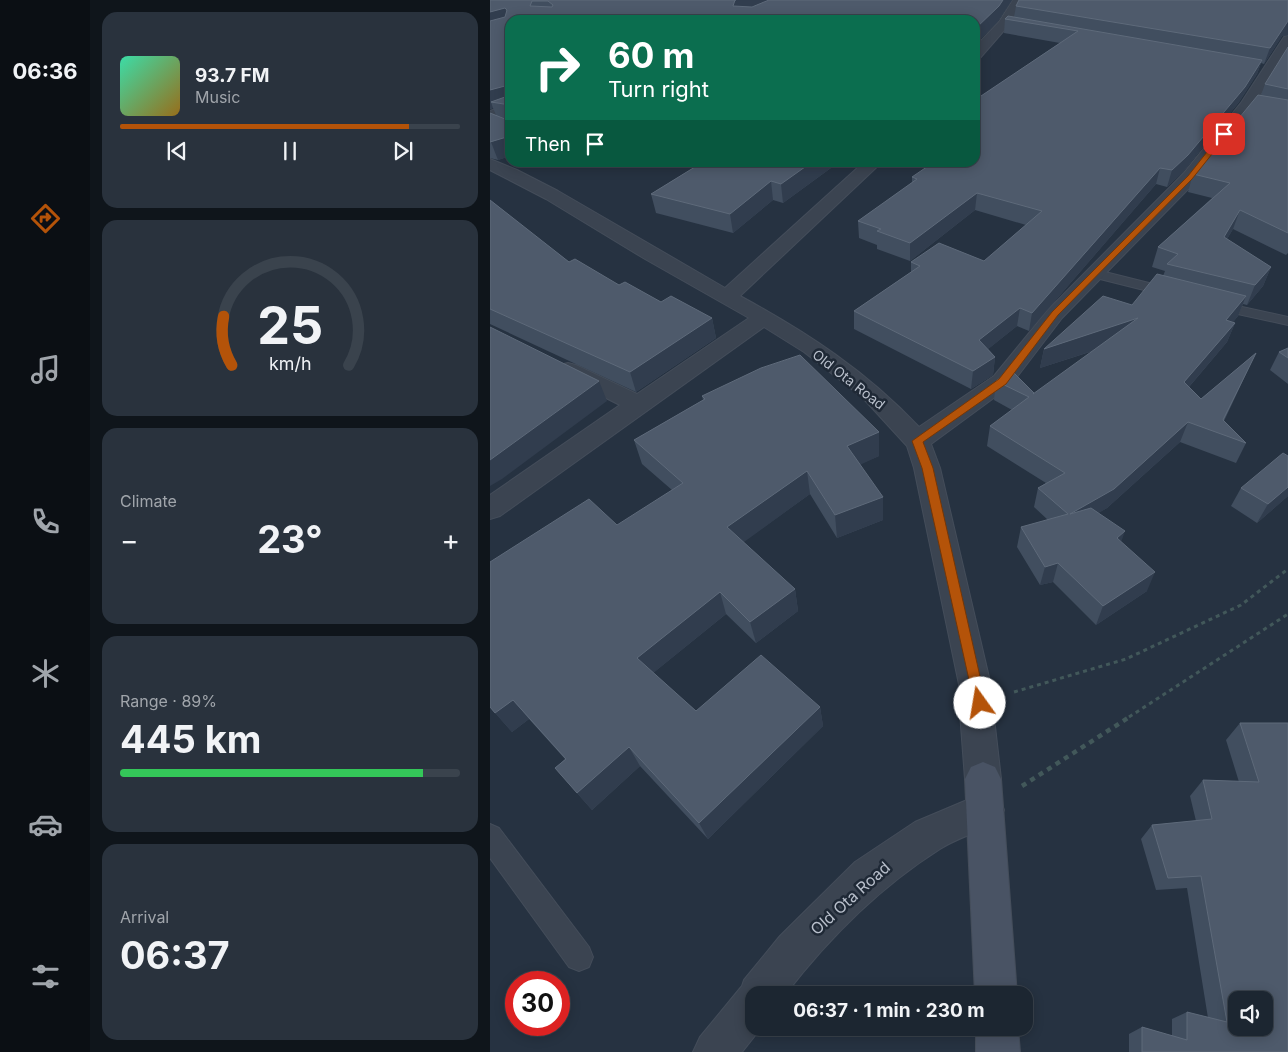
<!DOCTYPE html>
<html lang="en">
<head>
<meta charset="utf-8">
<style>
  :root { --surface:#1c2631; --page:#29323d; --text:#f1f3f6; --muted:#a0a5ab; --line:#3a434d; --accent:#b45309 }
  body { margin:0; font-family:Inter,sans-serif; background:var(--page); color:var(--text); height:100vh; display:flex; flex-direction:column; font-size:19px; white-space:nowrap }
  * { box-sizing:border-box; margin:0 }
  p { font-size:16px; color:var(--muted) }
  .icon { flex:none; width:28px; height:28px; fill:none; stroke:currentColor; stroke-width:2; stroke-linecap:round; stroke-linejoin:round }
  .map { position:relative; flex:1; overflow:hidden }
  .details { display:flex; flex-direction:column; gap:12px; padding:12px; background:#0f151b; width:400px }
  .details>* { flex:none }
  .hud { position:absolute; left:15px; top:15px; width:475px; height:152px; border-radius:15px; box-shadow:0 2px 12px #0003,0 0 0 1px var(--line); background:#0b6e4f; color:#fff; overflow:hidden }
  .fabs { position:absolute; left:738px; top:991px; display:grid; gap:10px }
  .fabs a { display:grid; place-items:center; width:45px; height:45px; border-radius:10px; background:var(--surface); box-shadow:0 2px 12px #0003,0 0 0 1px var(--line); font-size:25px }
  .speed { position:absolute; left:15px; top:971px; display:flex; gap:10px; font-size:25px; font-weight:700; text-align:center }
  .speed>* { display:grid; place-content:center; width:65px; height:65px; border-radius:50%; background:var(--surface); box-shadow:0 2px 12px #0003,0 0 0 1px var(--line); line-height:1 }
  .speed .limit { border:8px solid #d22; background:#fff; color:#111 }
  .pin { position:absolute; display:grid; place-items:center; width:42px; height:42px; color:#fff; margin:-21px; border-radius:10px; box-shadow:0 2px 8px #0006 }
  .me { position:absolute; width:55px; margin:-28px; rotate:347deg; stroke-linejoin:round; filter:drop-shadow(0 0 4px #0008) }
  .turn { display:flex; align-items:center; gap:18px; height:105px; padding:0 20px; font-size:22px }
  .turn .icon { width:65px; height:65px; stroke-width:2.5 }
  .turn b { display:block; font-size:35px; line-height:42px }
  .then { display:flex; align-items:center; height:48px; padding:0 20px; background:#0003; gap:10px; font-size:19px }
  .big { font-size:38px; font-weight:700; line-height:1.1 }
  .details .card { flex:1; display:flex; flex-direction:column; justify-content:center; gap:8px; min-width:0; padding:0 18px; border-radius:15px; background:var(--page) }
  .details .dial { align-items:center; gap:0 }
  .dial svg { height:130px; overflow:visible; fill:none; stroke:var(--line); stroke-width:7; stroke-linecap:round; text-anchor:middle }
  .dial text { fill:var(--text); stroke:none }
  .song { display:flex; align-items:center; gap:15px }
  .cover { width:60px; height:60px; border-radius:8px; background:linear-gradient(135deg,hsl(160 70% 55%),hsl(40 70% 35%)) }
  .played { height:5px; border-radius:2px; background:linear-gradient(90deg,var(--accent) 85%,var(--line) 85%) }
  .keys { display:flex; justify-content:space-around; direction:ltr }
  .heat { display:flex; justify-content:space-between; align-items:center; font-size:28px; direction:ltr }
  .charge { height:8px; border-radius:4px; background:linear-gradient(90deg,#34c759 89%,var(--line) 0) }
  .trip { position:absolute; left:255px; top:986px; width:288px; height:50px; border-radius:15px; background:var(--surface); box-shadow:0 2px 12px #0003,0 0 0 1px var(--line); font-weight:700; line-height:50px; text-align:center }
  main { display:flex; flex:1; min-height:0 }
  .dock { display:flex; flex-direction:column; width:90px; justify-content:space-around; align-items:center; background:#0b0f14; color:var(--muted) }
  .dock .icon { width:35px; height:35px }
  .dock .current { color:var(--accent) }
  .dock b { font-size:22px; color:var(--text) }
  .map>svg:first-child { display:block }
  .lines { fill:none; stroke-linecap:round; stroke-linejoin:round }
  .lane-casing { stroke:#444d5a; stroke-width:2 }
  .street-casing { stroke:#444d5a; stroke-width:2 }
  .secondary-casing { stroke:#444d5a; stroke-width:2 }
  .path-far1 { stroke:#42585a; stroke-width:3; stroke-dasharray:4 4; stroke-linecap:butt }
  .path { stroke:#42585a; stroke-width:4.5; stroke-dasharray:5 5; stroke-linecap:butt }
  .lane { fill:#3b4451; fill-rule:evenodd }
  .street { fill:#3b4451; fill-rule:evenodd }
  .secondary { fill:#495364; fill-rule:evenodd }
  .wall { fill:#414e5f }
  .shaded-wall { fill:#313d4e }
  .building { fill:#4e5a6b; stroke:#5e6a7a; fill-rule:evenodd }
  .route { fill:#b45309; stroke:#753606 }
  .labels { text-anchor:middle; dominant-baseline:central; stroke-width:5; stroke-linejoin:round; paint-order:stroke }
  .street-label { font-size:14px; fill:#b8bfcb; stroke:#1f2936 }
  .near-street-label { font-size:16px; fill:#b8bfcb; stroke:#1f2936 }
</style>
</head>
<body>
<main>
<nav class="dock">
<b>06:36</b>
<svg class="icon current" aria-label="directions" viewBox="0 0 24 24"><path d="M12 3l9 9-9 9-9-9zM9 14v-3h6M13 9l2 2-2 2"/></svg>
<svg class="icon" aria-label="music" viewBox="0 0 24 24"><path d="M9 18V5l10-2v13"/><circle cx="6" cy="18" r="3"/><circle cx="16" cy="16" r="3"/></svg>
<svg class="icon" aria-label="phone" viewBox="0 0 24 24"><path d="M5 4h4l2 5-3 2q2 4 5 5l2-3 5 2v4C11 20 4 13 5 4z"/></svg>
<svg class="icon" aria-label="climate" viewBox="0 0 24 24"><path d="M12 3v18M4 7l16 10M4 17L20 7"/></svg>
<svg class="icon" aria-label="car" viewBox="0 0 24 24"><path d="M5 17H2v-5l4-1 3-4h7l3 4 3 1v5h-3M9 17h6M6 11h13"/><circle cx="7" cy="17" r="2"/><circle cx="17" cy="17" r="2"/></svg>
<svg class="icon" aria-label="filters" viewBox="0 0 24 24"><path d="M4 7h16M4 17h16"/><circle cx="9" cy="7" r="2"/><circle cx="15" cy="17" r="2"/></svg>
</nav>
<section class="details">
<div class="card">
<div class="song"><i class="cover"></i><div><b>93.7 FM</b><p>Music</p></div></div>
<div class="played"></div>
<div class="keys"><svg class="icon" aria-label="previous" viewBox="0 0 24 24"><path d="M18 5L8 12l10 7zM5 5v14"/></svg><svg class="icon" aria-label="pause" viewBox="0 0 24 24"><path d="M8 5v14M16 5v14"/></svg><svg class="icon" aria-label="next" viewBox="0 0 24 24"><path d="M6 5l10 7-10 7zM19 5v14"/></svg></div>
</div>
<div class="card dial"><svg viewBox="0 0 100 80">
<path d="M14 69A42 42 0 1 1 86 69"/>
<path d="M14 69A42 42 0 0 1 9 39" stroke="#b45309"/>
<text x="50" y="56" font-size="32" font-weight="700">25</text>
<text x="50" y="72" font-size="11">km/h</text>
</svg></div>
<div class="card"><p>Climate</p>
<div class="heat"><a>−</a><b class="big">23°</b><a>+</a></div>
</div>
<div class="card"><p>Range · 89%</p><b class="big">445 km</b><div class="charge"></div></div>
<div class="card"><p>Arrival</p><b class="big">06:37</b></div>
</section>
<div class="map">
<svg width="798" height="1052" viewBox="0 0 798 1052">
  <rect width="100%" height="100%" fill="#263241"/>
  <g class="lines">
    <defs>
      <g id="lane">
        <path d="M 603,269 L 687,290 L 689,293 L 682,297 L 598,276 L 596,273 Z"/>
        <path d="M 725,301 L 798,317 L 798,325 L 720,308 L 718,305 L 720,302 Z"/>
        <path d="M 0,824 L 9,828 L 99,947 L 103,957 L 99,967 L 89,971 L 79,967 L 0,858 Z"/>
      </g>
      <g id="street">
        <path d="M 523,0 L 535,0 L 517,27 L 490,58 L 485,59 L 485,47 L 509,22 Z"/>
        <path d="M 798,36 L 798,50 L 764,105 L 706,181 L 572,318 L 520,386 L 441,444 L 450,468 L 505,703 L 503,709 L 511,779 L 505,791 L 500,794 L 509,797 L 514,810 L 509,823 C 490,831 467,838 450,849 C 390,887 338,939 295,995 L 264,995 L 264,1028 L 271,1028 L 252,1052 L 203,1052 L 210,1037 L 252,986 L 254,980 L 290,936 L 365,862 L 425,822 L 489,795 L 481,791 L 475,779 L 469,699 L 471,694 L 424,468 L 417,446 L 372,397 L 314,352 L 274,327 L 10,516 L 0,519 L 0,495 L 130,405 L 70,375 L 67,370 L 70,365 L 78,363 L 86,365 L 147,394 L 259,318 L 155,259 L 56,199 L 0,170 L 0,159 L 27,170 L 68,191 L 235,288 L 374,162 L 392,162 L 250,296 C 318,333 376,371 429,427 L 504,376 L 558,310 L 694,173 L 751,103 L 794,37 Z"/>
        <path d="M 20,104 L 20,113 L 0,120 L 0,111 Z"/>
      </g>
      <g id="secondary">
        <path d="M 493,762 L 505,767 L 511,779 L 527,995 L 485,995 L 475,779 L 481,767 Z"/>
        <path d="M 486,1028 L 528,1028 L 530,1052 L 486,1052 Z"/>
      </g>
    </defs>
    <use href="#lane" class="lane-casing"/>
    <use href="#street" class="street-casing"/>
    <use href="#secondary" class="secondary-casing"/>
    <g class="path-far1">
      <path d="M 524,692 L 636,659 L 751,605 L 798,569"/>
      <path d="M 639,717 L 798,614"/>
    </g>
    <path class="path" d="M 532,786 L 641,716"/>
    <use href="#lane" class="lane"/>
    <use href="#street" class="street"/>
    <use href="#secondary" class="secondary"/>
  </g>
  <g class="wall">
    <path d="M 0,0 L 522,0 L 508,21 L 487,42 L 20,20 L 20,156 L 8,160 L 0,158 L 0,113 L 6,115 L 3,108 L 0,109 Z"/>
    <path d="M 798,0 L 798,35 L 792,36 L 774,64 L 771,63 L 767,74 L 749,102 L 693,172 L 677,187 L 666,184 L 539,331 L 527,326 L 498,349 L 505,357 L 503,375 L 481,389 L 364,329 L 364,311 L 421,272 L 421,262 L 494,261 L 536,225 L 485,210 L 420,261 L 387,249 L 387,245 L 369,238 L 368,221 L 422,183 L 422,177 L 485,162 L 485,100 L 570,43 L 514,33 L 515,19 L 524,17 L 526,6 Z"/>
    <path d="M 798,47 L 798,253 L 796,255 L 743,229 L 737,239 L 781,267 L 773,286 L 757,305 L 753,304 L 748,316 L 743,322 L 745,323 L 737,342 L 699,387 L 711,399 L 766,353 L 734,421 L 756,443 L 746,463 L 690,442 L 617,508 L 608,513 L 631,542 L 657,591 L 606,625 L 563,582 L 550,585 L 527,547 L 531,527 L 558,520 L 544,507 L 548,488 L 556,483 L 497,446 L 500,426 L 522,410 L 504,400 L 506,381 L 544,394 L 603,351 L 550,368 L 554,349 L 642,305 L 673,276 L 675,271 L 662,267 L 668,247 L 722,198 L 698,192 L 703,174 L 771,95 L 775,84 Z"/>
    <path d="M 213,162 L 345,162 L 345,165 L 293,203 L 283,200 L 243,233 L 166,213 L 161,194 Z"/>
    <path d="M 0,200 L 79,262 L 129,285 L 171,302 L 222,318 L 226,338 L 146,392 L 0,324 Z"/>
    <path d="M 798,348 L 798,384 L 780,370 L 789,352 Z"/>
    <path d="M 212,396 L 389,432 L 389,456 L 370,464 L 393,520 L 347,538 L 320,494 L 253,542 L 305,589 L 308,611 L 266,643 L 236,614 L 163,673 L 206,711 L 330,707 L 333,726 L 218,839 L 150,766 L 102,810 L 65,768 L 75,759 L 39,719 L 22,732 L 0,707 L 182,490 L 152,464 L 144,440 L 213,400 Z"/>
    <path d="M 751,488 L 798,496 L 767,523 L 741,506 Z"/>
    <path d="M 750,723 L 798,723 L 798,1052 L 639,1052 L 639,1034 L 652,1027 L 682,1036 L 682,1019 L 697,1012 L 718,1018 L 697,888 L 666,890 L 651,839 L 662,825 L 706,821 L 700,796 L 713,780 L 749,782 L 736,740 Z"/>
  </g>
  <g class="shaded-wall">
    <path d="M 245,0 L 289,0 L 245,20 L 243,6 Z"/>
    <path d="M 513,0 L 522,0 L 508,21 L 485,44 L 485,29 Z"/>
    <path d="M 15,8 L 20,23 L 0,28 L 0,12 Z"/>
    <path d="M 798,21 L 798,35 L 792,36 L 774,64 L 780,48 Z"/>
    <path d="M 772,60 L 767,74 L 749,102 L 693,172 L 677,187 L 682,170 Z"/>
    <path d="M 15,86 L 20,99 L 1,102 L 3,108 L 0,109 L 0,90 Z"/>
    <path d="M 20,136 L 20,156 L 8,160 L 1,142 Z"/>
    <path d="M 322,162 L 345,162 L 345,165 L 293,203 L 291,184 Z"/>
    <path d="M 670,168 L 666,184 L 539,331 L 542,313 Z"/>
    <path d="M 281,181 L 283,200 L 243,233 L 240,214 Z"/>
    <path d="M 487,193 L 485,210 L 420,261 L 420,243 Z"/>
    <path d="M 750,210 L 743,229 L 727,256 L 734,237 Z"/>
    <path d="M 781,267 L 773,286 L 757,305 L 765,285 Z"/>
    <path d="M 756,296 L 748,316 L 728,340 L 736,320 Z"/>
    <path d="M 530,308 L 527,326 L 487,358 L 489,340 Z"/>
    <path d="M 222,318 L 226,338 L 146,392 L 140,372 Z"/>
    <path d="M 648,318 L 642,338 L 550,368 L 554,349 Z"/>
    <path d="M 745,323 L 737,342 L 686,402 L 694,382 Z"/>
    <path d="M 505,357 L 503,375 L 481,389 L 483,371 Z"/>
    <path d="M 109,381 L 117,401 L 12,479 L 0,486 L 0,460 Z"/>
    <path d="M 698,422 L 690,442 L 617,508 L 575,533 L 580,514 Z"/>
    <path d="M 389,432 L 389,456 L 359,470 L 357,446 Z"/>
    <path d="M 317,471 L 320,494 L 243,550 L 237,527 Z"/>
    <path d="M 798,487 L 798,496 L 767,523 L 778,504 Z"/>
    <path d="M 393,497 L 393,520 L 347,538 L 345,515 Z"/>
    <path d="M 635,531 L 628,551 L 627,538 Z"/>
    <path d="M 568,563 L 563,582 L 550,585 L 555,567 Z"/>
    <path d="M 665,572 L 657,591 L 606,625 L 613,606 Z"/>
    <path d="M 305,589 L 308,611 L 266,643 L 260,622 Z"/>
    <path d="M 230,592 L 236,614 L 157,678 L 147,658 Z"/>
    <path d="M 23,700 L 39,719 L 22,732 L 5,713 Z"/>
    <path d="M 330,707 L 333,726 L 218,839 L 209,823 Z"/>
    <path d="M 139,747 L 150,766 L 102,810 L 87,793 Z"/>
  </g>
  <g class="building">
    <path d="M 0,0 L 246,0 L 245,0 L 243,6 L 262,7 L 279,0 L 513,0 L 509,6 L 485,29 L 485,20 L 20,20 L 20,105 L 1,102 L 15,97 L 15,86 L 0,90 L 0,21 L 15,17 L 17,10 L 15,8 L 0,12 ZM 42,1 L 58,1 L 63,5 L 62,7 L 40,6 Z"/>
    <path d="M 529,0 L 798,0 L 798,21 L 780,48 L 526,6 Z"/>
    <path d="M 518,16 L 772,60 L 755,87 L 698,155 L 682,170 L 670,168 L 542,313 L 530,308 L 489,340 L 505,357 L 483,371 L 364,311 L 430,266 L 421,262 L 449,243 L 494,261 L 552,211 L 487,193 L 420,243 L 387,231 L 391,229 L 368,221 L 427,179 L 422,177 L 444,162 L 485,162 L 485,126 L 491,122 L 485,120 L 485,100 L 588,31 L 515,19 Z"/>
    <path d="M 798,47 L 798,89 L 775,84 Z"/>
    <path d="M 768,95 L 798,100 L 798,233 L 750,210 L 734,237 L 781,267 L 765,285 L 677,264 L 688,254 L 668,247 L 740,183 L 703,174 Z"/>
    <path d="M 0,113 L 20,121 L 20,136 L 0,142 Z"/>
    <path d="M 213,162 L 322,162 L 291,184 L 281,181 L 240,214 L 161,194 Z"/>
    <path d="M 0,200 L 79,262 L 85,259 L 129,285 L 135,282 L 171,302 L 181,296 L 222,318 L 140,372 L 0,309 Z"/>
    <path d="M 667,274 L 756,296 L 736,320 L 745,323 L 694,382 L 711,399 L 766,353 L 733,420 L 756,443 L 698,422 L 624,489 L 580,514 L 601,508 L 635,531 L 627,538 L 665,572 L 613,606 L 568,563 L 555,567 L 531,527 L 578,514 L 548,488 L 575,473 L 500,426 L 539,397 L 506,381 L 521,370 L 544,393 L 543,394 L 648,318 L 554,349 L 613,296 L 642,305 Z"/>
    <path d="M 0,327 L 109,381 L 0,460 Z"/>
    <path d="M 798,348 L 798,358 L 789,352 Z"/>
    <path d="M 310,355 L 389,432 L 357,446 L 393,497 L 345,515 L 317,471 L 237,527 L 305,589 L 260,622 L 230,592 L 147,658 L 206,711 L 271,655 L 330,707 L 209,823 L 139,747 L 87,793 L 65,768 L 76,759 L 23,700 L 5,713 L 0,707 L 0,562 L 99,499 L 127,525 L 193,483 L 144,440 L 215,399 L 212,396 L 271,368 Z"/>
    <path d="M 793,453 L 798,456 L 798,487 L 778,504 L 751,488 Z"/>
    <path d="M 750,723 L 798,723 L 798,1052 L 652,1052 L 652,1027 L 697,1040 L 697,1012 L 737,1022 L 711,876 L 678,878 L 662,825 L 722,819 L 713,780 L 769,782 ZM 746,1000 L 774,1000 L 774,1028 L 746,1028 Z"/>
  </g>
  <path class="route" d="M 732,133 L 738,134 L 702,179 L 568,315 L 516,384 L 433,442 L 443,468 L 496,703 L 494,707 L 490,709 L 485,707 L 432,468 L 422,441 L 509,379 L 562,312 L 698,176 Z"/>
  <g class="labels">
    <g class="street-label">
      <text transform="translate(359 379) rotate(38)">Old Ota Road</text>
    </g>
    <g class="near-street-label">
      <text transform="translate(360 898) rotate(-42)">Old Ota Road</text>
    </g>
  </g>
</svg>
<div class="fabs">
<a><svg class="icon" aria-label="sound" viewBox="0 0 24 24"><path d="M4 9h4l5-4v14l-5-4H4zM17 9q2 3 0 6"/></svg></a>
</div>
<div class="speed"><div class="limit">30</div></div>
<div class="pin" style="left:734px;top:134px;background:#d93025"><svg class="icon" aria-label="arrive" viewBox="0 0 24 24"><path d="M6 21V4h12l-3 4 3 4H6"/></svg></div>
<svg class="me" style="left:490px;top:703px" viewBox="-20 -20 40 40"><circle r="19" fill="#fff"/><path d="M0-13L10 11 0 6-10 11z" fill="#b45309"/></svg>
<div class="trip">06:37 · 1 min · 230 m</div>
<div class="hud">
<div class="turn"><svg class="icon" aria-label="right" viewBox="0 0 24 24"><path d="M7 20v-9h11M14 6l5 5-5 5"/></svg><div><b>60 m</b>Turn right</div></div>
<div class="then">Then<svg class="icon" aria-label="arrive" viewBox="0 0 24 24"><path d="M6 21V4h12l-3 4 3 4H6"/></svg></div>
</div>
</div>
</main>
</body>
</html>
